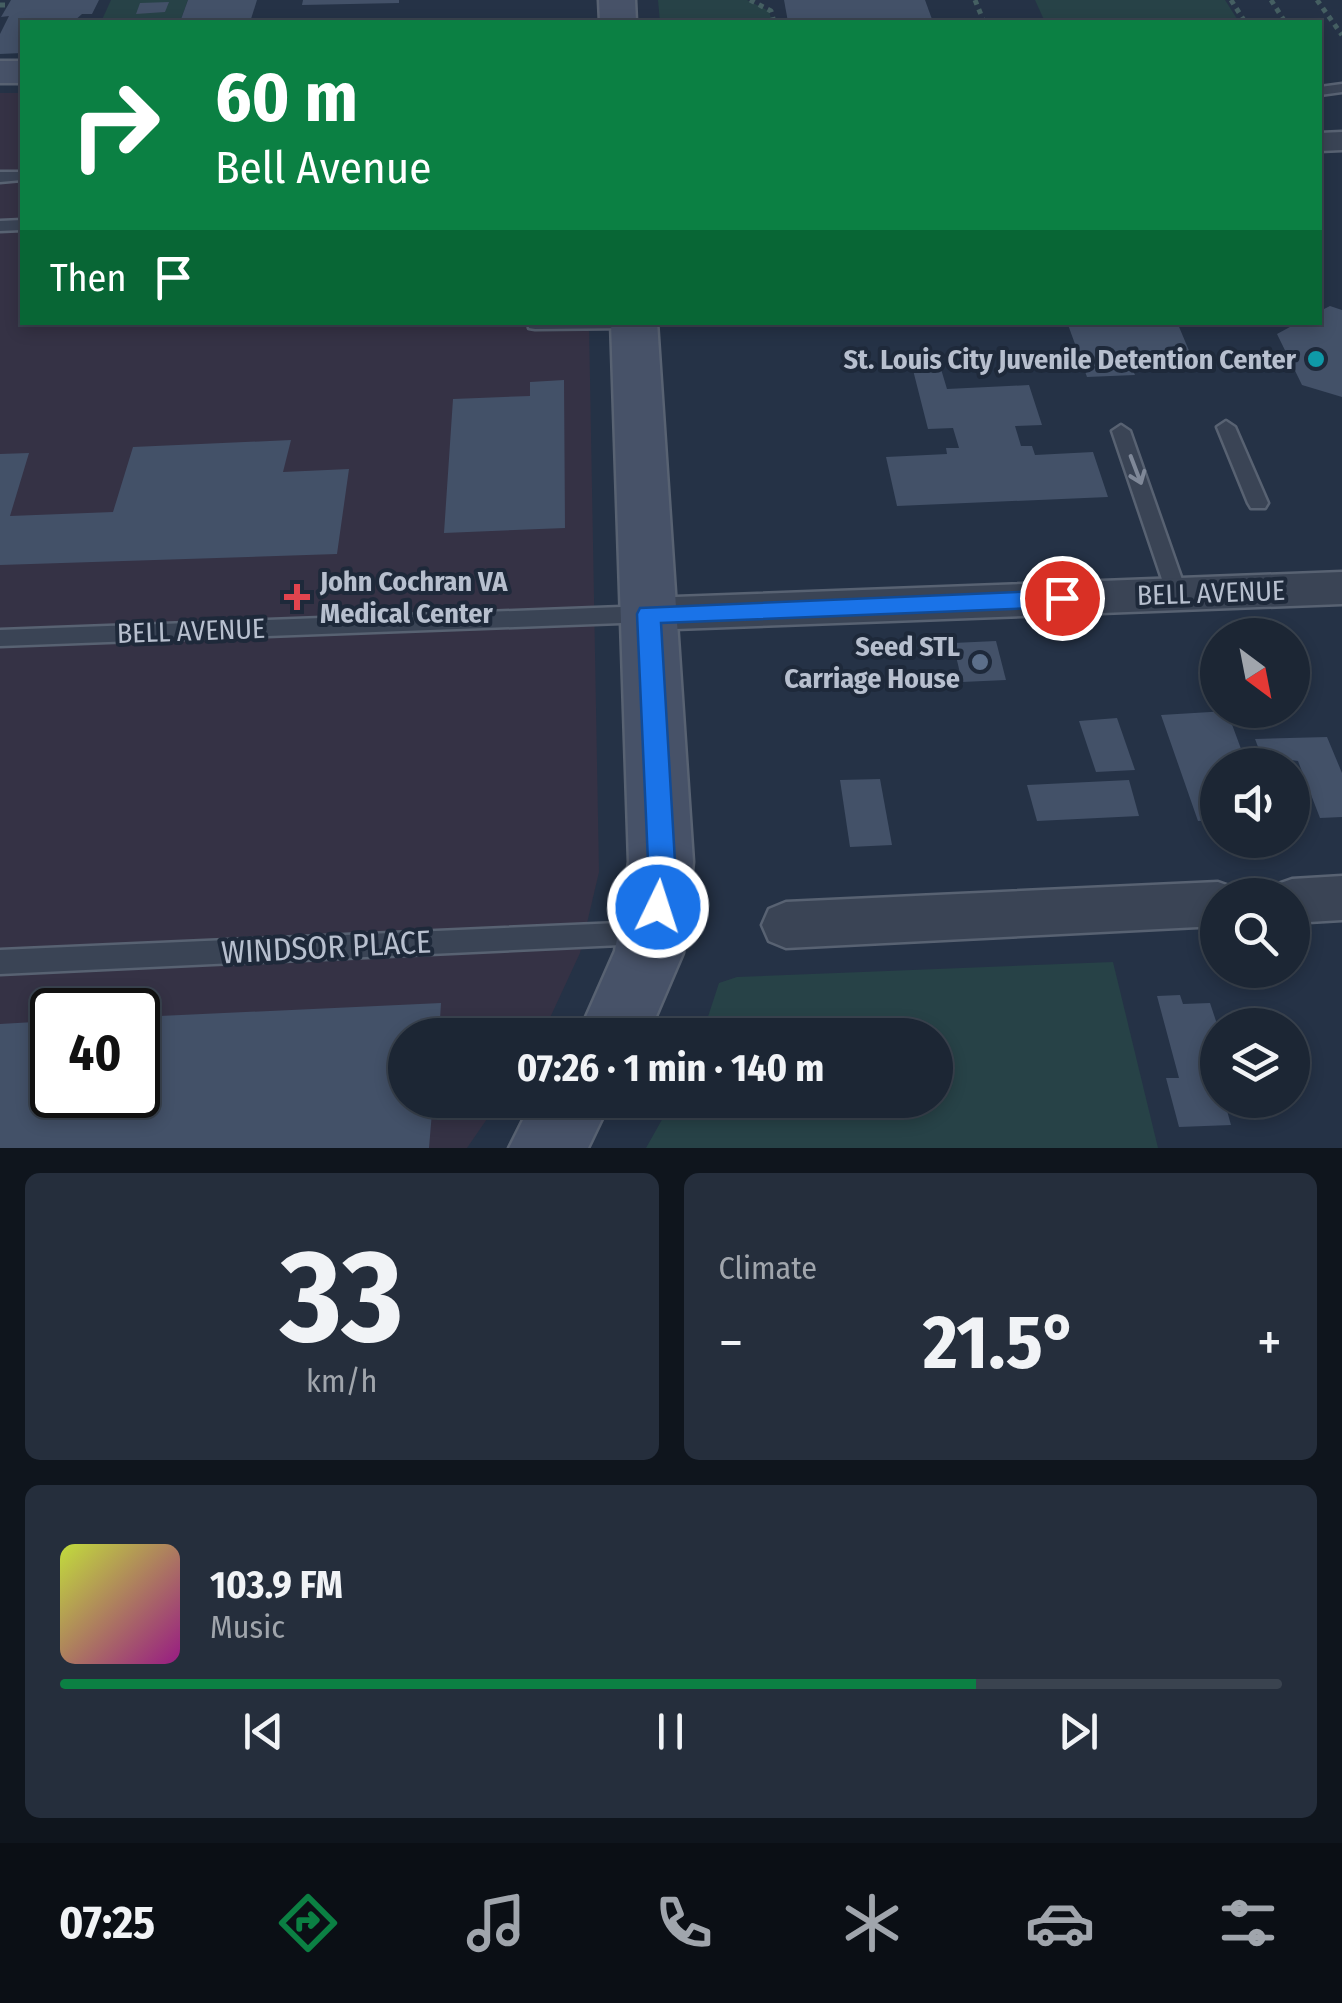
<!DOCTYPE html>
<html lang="en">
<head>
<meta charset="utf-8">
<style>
  :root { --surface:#1c2634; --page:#252e3c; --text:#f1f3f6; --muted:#a0a5ac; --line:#3a434f; --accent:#0b8043 }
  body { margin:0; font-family:"Fira Sans Condensed",sans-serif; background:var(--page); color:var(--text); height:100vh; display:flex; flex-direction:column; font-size:38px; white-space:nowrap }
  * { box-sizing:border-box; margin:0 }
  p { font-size:32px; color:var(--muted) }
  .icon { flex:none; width:55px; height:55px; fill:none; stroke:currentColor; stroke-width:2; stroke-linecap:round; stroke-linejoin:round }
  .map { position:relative; height:1148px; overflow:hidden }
  .panel { display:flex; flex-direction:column; gap:25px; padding:25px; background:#0f151d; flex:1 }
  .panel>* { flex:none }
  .top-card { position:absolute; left:20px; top:20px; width:1302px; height:305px; border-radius:0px; box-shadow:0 5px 15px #0003,0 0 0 2px var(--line); background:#0b8043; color:#fff; overflow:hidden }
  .needle { width:65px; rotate:148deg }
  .tools { position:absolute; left:1200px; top:618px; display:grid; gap:20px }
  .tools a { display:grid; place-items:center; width:110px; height:110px; border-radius:50%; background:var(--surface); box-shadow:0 5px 15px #0003,0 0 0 2px var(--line); font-size:50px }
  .speed { position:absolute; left:30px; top:988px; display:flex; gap:20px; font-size:50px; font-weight:700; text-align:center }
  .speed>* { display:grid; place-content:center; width:130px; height:130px; border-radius:50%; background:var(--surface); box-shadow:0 5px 15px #0003,0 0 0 2px var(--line); line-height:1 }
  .speed .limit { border:5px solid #111; border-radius:15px; background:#fff; color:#111 }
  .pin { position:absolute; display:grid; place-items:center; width:85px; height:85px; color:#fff; margin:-42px; border:5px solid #fff; border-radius:50%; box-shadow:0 2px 10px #0007 }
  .me { position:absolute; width:110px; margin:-55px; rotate:4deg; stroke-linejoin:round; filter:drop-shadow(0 0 8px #0008) }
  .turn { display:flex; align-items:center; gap:35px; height:210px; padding:0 30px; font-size:45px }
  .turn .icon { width:130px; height:130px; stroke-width:2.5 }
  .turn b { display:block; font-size:70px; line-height:85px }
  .then { display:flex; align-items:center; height:95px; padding:0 30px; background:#0003; gap:20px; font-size:38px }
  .big { font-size:75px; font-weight:700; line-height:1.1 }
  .panel .widget { flex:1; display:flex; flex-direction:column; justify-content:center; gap:15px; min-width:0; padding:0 35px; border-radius:15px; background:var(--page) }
  .panel .dial { align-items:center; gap:0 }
  .dial b { font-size:130px; line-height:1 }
  .song { display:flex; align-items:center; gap:30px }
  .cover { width:120px; height:120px; border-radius:15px; background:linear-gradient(135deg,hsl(70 70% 55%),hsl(310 70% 35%)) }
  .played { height:10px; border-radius:5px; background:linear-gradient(90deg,var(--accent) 75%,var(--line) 75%) }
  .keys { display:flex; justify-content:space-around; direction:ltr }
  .heat { display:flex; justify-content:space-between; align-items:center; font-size:55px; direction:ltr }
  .panel .tiles { flex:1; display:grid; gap:25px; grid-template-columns:1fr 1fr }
  .widget:last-child { grid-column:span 2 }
  .trip { position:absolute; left:388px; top:1018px; width:565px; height:100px; border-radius:50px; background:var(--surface); box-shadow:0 5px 15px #0003,0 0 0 2px var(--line); font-weight:700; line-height:100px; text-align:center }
  .tabs { display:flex; height:160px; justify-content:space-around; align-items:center; background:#0b0f15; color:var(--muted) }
  .tabs .icon { width:70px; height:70px }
  .tabs .current { color:var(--accent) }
  .tabs b { font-size:45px; color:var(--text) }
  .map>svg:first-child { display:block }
  .medical { fill:#353245; fill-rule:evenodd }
  .green { fill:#274247 }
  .building { fill:#435168 }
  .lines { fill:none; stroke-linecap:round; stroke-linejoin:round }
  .lane-casing { stroke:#586272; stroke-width:5 }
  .street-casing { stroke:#586272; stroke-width:5 }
  .secondary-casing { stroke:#586272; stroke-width:5 }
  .path { stroke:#455f62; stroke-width:5; stroke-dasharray:5 5; stroke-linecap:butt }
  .lane { fill:#3a4455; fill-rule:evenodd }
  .street { fill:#3a4455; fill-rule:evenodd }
  .secondary { fill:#475268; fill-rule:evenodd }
  .oneway { stroke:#7f8898 }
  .route { fill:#1a73e8; stroke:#114b97; stroke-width:2.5 }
  .culture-dot { fill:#0f9aa8; stroke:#1e293a; stroke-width:4 }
  .health-dot { fill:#e0444e; stroke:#1e293a; stroke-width:4 }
  .service-dot { fill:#5c6f8a; stroke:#1e293a; stroke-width:4 }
  .labels { text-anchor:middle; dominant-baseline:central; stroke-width:8; stroke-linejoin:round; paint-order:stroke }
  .poi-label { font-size:28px; font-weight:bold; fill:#b7bfce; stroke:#1e293a; text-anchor:end }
  .street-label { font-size:28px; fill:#b7bfce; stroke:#1e293a }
  .near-street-label { font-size:32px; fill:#b7bfce; stroke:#1e293a }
</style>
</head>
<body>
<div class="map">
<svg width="1342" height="1148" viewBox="0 0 1342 1148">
  <rect width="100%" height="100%" fill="#253246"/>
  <path class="medical" d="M 0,93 L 22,93 L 22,322 L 589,323 L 599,872 L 580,953 L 542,1035 L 405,1035 L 405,1100 L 500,1100 L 467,1148 L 0,1148 ZM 52,1010 L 138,1010 L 138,1095 L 52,1095 Z"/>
  <g class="green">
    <path d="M 111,0 L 188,0 L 180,22 L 101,22 Z"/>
    <path d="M 658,0 L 747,0 L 769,11 L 772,22 L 660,22 Z"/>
    <path d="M 1035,0 L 1225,0 L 1239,22 L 1045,22 Z"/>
    <path d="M 1113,962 L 1158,1148 L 646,1148 L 673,1100 L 935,1100 L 935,1035 L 702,1035 L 719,983 L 737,977 Z"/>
  </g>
  <g class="building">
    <path d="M 11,0 L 99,0 L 92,14 L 82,14 L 73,22 L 22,22 L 22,53 L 0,54 L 0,34 L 9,16 L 1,17 Z"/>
    <path d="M 188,0 L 257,0 L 250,22 L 180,22 Z"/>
    <path d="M 303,0 L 399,0 L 399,3 L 302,5 Z"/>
    <path d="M 784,0 L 925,0 L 933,22 L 788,22 Z"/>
    <path d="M 169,2 L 165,12 L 136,14 L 140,3 Z"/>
    <path d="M 1330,306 L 1342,310 L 1342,397 L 1302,385 L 1277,334 L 1299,322 L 1320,322 L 1320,311 Z"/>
    <path d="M 1067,322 L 1177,322 L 1190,353 L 1136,355 L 1141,365 L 1131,366 L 1135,375 L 1087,377 Z"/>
    <path d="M 941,369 L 947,389 L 1029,385 L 1042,425 L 1015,426 L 1021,446 L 1032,446 L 1035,455 L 1093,452 L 1108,497 L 897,506 L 886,457 L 947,454 L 946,448 L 959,448 L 953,428 L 928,429 L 913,370 Z"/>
    <path d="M 564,380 L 565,528 L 444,533 L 453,399 L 530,396 L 530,382 Z"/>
    <path d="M 291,440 L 283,472 L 349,469 L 337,554 L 0,565 L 0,454 L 29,453 L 10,516 L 113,512 L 133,447 Z"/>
    <path d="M 996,641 L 1006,680 L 962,682 L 953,643 Z"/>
    <path d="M 1227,711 L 1247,765 L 1218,765 L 1218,820 L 1198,821 L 1161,715 Z"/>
    <path d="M 1117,718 L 1135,770 L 1096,772 L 1079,721 Z"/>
    <path d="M 1327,737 L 1342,773 L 1342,817 L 1320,818 L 1298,761 L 1291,760 L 1310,809 L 1292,810 L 1292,765 L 1265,765 L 1255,739 Z"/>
    <path d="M 880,779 L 892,845 L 850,847 L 840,780 Z"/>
    <path d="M 1129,780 L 1139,816 L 1037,821 L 1027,785 Z"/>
    <path d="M 1180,995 L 1183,1004 L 1210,1003 L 1218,1027 L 1218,1100 L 1224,1100 L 1231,1125 L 1179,1127 L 1166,1078 L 1179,1078 L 1157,996 Z"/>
    <path d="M 441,1003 L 439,1035 L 405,1035 L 405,1100 L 433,1100 L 429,1148 L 0,1148 L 0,1024 L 52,1021 L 52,1095 L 138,1095 L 138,1017 Z"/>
  </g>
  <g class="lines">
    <defs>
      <g id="lane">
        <path d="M 1342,84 L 1342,92 L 1320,95 L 1320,87 Z"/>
        <path d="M 0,172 L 22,172 L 22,180 L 0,182 Z"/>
        <path d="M 22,220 L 22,230 L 0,231 L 0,221 Z"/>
        <path d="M 528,322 L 642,322 L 642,323 L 634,328 L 535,329 L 529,328 Z"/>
        <path d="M 1226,421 L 1235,427 L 1268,503 L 1265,508 L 1251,508 L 1248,503 L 1217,427 Z"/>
        <path d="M 1121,425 L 1130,431 L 1187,594 L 1184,600 L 1170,600 L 1167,594 L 1112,431 Z"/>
        <path d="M 648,606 L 655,608 L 658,614 L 655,620 L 648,622 L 0,646 L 0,630 Z"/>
        <path d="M 642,922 L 651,925 L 654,933 L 651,941 L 642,944 L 0,974 L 0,950 Z"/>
      </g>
      <g id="street">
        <path d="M 1342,132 L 1342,150 L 1320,151 L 1320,133 Z"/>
        <path d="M 1342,572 L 1342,604 L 648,630 L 634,625 L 628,614 L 634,603 L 648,598 Z"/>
        <path d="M 1342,876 L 1342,920 L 1292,923 L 1292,895 L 1271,895 L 1275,885 L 1292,879 Z"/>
        <path d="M 1218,882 L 1235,888 L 1238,895 L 1218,895 L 1218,926 L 786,948 L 769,941 L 762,925 L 769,909 L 786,902 Z"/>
      </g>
      <g id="secondary">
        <path d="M 599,0 L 635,0 L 636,22 L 600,22 Z"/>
        <rect x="0" y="61" width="22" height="22"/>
        <path d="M 611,322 L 657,322 L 693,862 L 683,953 L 648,1035 L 578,1035 L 615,951 L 629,862 Z"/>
        <path d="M 533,1100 L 611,1100 L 588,1148 L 509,1148 Z"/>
      </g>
    </defs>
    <use href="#lane" class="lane-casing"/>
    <use href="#street" class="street-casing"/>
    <use href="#secondary" class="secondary-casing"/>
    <g class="path">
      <path d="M 750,0 L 771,11 L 774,22"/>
      <path d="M 975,0 L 984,22"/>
      <path d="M 1231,0 L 1245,22"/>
      <path d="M 1271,0 L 1285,22"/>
      <path d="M 1317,0 L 1342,35"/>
      <path d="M 0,5 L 8,5"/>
    </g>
    <use href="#lane" class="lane"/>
    <use href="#street" class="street"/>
    <use href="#secondary" class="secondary"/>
  </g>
  <defs><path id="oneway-shaft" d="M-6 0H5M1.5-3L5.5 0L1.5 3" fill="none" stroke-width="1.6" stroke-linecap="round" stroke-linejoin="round" transform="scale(2.5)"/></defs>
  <use class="oneway" href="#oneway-shaft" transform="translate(1136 470) rotate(69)"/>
  <path class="route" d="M 1062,590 L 1074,598 L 1062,607 L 661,623 L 675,862 L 667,916 L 658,919 L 648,916 L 644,907 L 648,862 L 637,614 L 640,608 Z"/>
  <circle class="culture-dot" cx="1316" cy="359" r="10"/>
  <path class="health-dot" d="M292 582h10v10h10v10h-10v10h-10v-10h-10v-10h10z"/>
  <circle class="service-dot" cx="980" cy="662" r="10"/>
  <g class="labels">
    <g class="poi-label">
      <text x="1296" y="359">St. Louis City Juvenile Detention Center</text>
      <text x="320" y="581" text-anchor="start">John Cochran VA<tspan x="320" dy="32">Medical Center</tspan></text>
      <text x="960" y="646">Seed STL<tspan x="960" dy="32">Carriage House</tspan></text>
    </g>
    <g class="street-label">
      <text transform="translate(1211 593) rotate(-2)">BELL AVENUE</text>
      <text transform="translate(191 631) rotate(-2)">BELL AVENUE</text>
    </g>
    <g class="near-street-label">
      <text transform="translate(326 947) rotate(-3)">WINDSOR PLACE</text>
    </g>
  </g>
</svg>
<div class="tools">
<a><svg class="needle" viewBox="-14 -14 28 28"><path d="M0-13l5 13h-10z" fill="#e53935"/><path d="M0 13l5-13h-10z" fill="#a0a5ac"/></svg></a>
<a><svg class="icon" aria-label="sound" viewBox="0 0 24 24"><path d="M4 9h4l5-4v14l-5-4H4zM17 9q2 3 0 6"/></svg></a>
<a><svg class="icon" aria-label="search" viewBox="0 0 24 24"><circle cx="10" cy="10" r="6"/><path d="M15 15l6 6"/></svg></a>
<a><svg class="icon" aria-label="layers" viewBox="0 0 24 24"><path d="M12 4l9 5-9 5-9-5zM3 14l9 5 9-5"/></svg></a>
</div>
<div class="speed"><div class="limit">40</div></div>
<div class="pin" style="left:1062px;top:598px;background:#d93025"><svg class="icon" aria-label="arrive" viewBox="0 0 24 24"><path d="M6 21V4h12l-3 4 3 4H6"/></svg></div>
<svg class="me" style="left:658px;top:907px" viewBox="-20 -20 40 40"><circle r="17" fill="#1a73e8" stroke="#fff" stroke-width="3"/><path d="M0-11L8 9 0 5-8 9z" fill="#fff"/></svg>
<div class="trip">07:26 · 1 min · 140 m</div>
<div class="top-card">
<div class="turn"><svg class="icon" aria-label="right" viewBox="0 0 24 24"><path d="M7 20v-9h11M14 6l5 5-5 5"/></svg><div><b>60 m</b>Bell Avenue</div></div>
<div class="then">Then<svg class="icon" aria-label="arrive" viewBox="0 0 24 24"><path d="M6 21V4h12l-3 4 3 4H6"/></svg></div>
</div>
</div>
<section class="panel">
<div class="tiles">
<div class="widget dial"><b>33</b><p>km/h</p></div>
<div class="widget"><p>Climate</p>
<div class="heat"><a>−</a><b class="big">21.5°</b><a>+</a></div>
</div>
<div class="widget">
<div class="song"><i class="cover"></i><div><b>103.9 FM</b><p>Music</p></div></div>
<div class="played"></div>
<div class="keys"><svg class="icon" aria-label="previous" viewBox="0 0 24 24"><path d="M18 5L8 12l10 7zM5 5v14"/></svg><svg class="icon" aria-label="pause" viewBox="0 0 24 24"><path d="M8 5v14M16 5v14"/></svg><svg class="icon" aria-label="next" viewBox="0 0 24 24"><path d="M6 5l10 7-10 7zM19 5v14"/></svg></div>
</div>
</div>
</section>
<nav class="tabs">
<b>07:25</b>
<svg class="icon current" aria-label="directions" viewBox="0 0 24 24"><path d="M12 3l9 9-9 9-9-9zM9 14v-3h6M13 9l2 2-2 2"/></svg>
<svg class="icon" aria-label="music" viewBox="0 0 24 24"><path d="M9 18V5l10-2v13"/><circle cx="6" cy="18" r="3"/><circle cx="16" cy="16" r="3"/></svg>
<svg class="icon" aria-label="phone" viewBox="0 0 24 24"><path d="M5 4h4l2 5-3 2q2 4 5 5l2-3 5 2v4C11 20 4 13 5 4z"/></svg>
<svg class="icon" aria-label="climate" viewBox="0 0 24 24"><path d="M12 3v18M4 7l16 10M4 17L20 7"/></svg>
<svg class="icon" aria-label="car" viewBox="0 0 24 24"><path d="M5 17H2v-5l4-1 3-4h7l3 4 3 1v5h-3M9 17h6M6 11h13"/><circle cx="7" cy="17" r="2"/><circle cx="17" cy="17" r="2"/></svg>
<svg class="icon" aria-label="filters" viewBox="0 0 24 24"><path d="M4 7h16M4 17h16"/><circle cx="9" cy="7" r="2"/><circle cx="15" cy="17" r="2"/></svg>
</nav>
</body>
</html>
